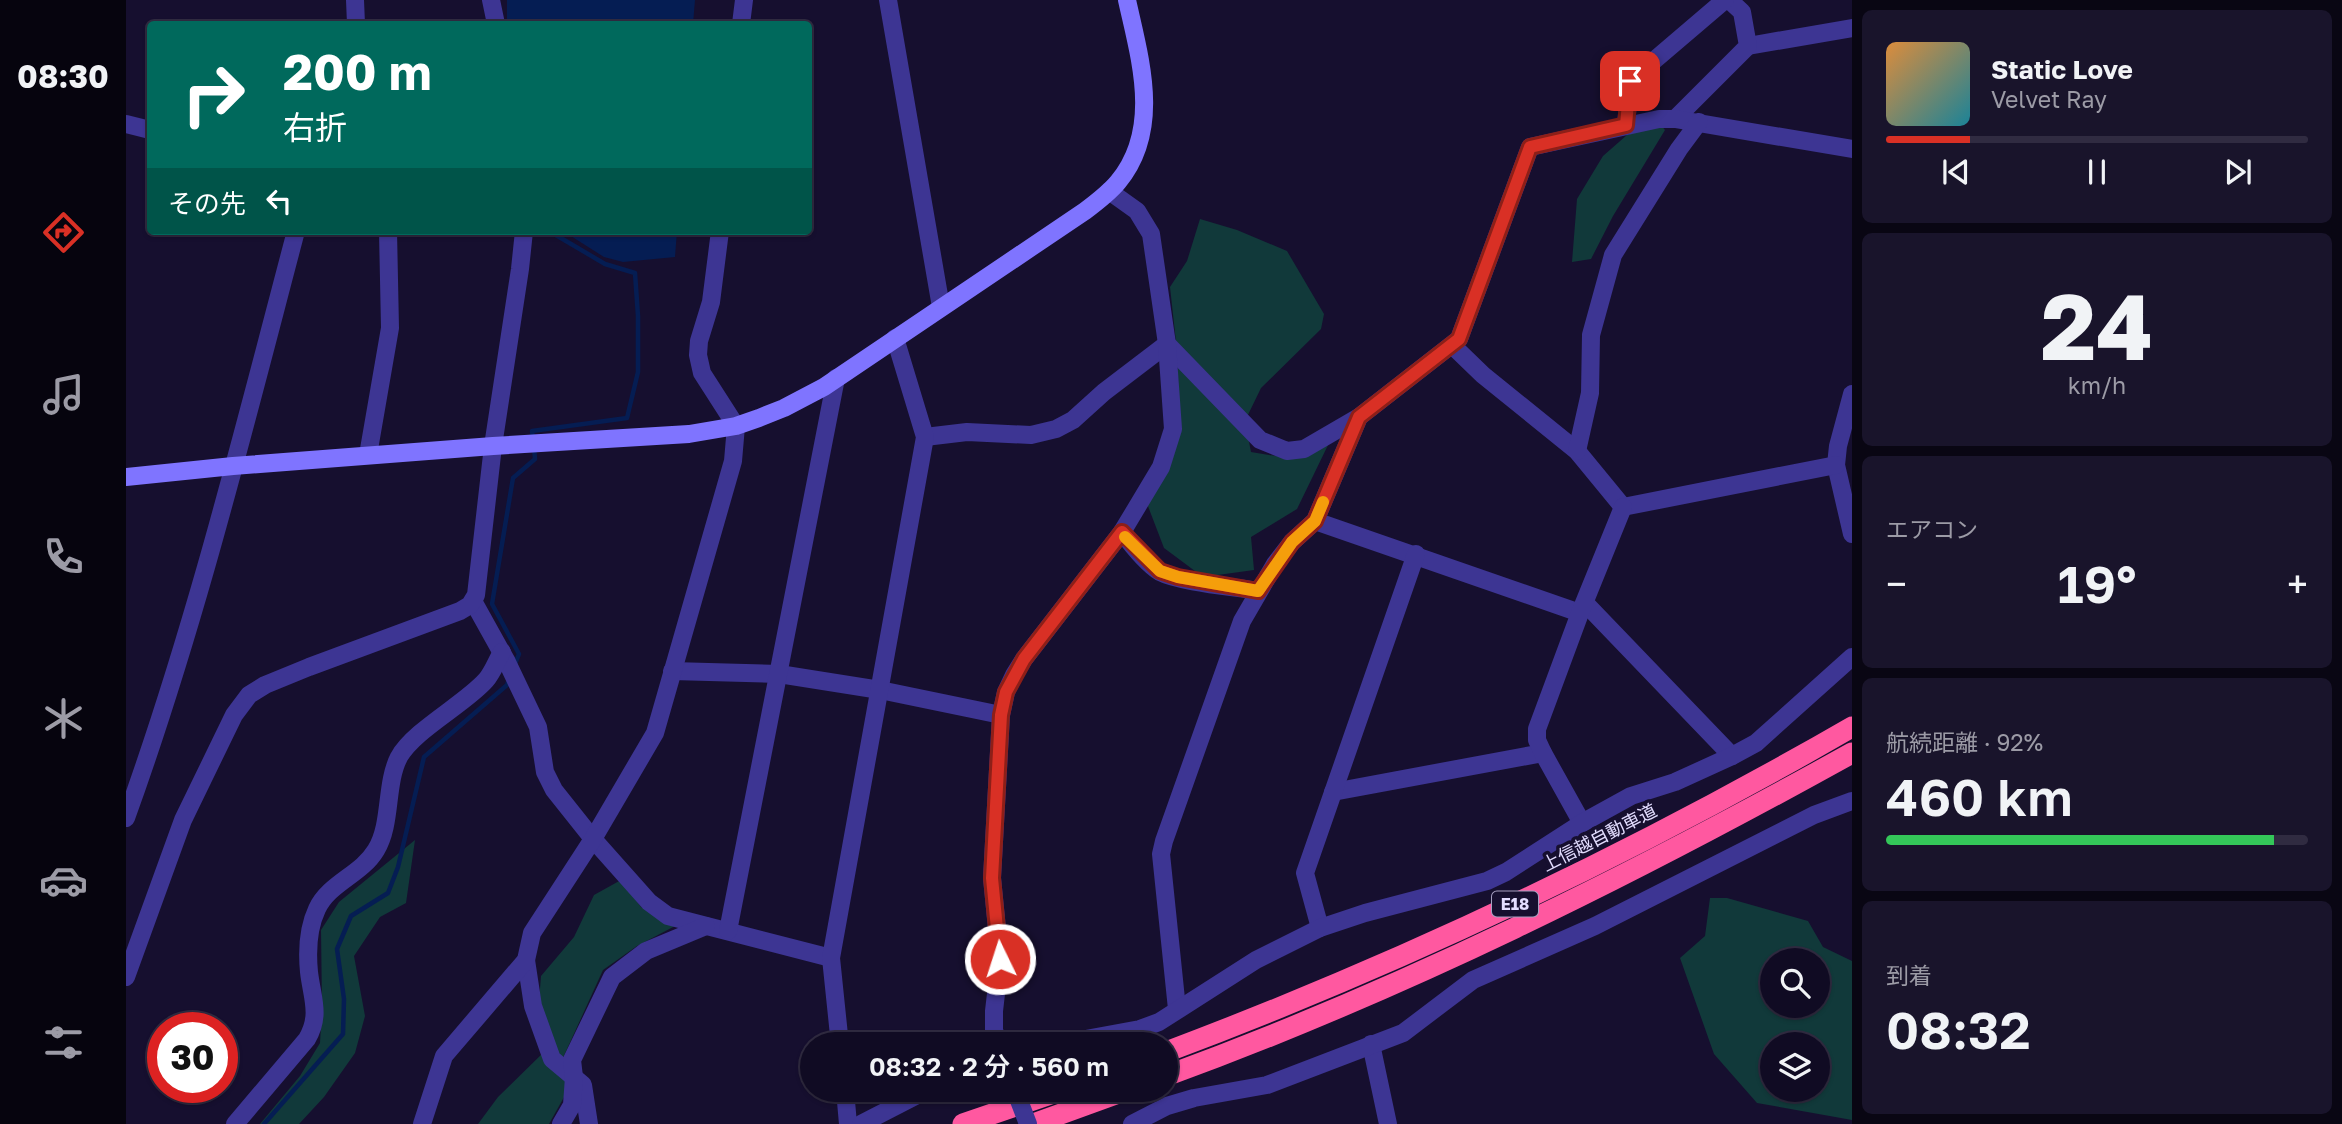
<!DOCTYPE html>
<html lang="ja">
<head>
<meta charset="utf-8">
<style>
  :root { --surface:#100b23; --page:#19142b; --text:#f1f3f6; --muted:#9c9ba6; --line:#302b41; --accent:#d93025 }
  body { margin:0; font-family:"Golos Text","Noto Sans JP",sans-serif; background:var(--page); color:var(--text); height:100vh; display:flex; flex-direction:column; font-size:26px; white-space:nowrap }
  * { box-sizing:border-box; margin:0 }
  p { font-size:23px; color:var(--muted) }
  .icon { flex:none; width:38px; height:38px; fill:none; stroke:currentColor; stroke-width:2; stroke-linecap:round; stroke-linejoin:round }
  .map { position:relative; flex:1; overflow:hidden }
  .sheet { display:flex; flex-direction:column; gap:10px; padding:10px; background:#090613; width:490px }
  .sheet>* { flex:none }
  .banner { position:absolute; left:21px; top:21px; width:665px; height:214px; border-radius:7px; box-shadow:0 2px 5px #0004,0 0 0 2px var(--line); background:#00695c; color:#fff; overflow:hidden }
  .controls { position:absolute; left:1634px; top:948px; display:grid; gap:14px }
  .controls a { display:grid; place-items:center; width:70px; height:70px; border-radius:50%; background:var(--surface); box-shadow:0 2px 5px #0004,0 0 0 2px var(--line); font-size:35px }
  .speed { position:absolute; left:21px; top:1012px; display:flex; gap:14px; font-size:35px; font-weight:700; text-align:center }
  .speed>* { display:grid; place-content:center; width:91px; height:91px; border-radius:50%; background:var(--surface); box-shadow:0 2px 5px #0004,0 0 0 2px var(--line); line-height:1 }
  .speed .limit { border:10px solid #d22; background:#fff; color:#111 }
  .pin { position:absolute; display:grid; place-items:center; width:60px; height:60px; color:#fff; margin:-30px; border-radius:14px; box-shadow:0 4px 10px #0006 }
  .me { position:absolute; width:77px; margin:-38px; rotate:356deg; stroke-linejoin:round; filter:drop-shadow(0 0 5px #0008) }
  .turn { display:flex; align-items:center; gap:24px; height:147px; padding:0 21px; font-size:32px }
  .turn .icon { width:91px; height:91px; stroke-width:2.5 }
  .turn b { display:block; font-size:49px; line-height:60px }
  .then { display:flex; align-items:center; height:66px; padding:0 21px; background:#0003; gap:14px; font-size:26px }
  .big { font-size:52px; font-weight:600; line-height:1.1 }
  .sheet .widget { flex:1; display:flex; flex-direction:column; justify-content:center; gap:10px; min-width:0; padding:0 24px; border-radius:10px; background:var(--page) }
  .sheet .dial { align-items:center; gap:0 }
  .dial b { font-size:91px; line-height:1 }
  .song { display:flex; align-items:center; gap:21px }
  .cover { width:84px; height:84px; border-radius:10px; background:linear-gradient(135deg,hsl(30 70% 55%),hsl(190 70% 35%)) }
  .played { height:7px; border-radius:4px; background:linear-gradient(90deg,var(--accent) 20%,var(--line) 20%) }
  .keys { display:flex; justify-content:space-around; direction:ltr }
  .heat { display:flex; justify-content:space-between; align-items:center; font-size:38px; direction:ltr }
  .charge { height:10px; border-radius:5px; background:linear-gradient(90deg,#34c759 92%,var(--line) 0) }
  .trip { position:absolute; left:674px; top:1032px; width:378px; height:70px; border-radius:35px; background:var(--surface); box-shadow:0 2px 5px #0004,0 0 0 2px var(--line); font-weight:600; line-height:70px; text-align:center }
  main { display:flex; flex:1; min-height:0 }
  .menu { display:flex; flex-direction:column; width:126px; justify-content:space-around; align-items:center; background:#06040e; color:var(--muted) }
  .menu .icon { width:49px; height:49px }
  .menu .on { color:var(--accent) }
  .menu b { font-size:32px; color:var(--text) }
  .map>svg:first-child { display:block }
  .green { fill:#11393a; fill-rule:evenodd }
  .water { fill:#051d53 }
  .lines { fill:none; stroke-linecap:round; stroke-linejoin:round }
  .stream { stroke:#051d53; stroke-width:4.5 }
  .street { stroke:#3d3593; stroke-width:18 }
  .secondary { stroke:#7f74ff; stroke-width:18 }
  .highway { stroke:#ff58a0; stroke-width:21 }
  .street-bridge { stroke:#3d3593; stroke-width:18 }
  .route-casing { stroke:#8d1f18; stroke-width:18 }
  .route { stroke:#d93025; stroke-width:12 }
  .slow { stroke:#f59e0b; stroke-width:12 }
  .labels { text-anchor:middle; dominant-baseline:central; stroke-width:7; stroke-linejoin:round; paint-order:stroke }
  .shield { fill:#160f2f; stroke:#a69fc1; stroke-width:2 }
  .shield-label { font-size:16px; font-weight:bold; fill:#e3ddff }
  .street-label { font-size:18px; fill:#e3ddff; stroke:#160f2f }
</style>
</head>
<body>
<main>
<nav class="menu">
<b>08:30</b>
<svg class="icon on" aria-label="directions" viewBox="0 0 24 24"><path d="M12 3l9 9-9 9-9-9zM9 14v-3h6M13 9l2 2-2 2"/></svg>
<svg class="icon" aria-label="music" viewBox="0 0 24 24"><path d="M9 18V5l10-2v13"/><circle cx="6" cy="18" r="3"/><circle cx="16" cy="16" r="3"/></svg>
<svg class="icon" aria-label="phone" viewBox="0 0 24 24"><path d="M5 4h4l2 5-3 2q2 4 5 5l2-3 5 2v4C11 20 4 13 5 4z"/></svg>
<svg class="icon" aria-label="climate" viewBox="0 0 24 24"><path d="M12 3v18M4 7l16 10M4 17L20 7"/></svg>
<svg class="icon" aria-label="car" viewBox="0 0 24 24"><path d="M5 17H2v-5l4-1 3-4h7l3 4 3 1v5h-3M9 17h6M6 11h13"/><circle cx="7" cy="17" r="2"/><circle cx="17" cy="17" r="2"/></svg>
<svg class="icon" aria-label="filters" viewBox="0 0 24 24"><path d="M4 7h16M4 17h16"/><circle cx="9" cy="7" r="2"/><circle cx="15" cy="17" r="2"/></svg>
</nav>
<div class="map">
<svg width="1726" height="1124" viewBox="0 0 1726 1124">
  <rect width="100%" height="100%" fill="#160f2f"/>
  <g class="green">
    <path d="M 1534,124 L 1539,130 L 1487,216 L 1465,259 L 1446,262 L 1451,199 L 1477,156 L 1501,135 Z"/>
    <path d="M 1074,219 L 1111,230 L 1161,251 L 1198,314 L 1195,329 L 1135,388 L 1119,421 L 1125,452 L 1162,458 L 1203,443 L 1171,509 L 1125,537 L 1128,570 L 1077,577 L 1038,548 L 1020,501 L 1054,426 L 1051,351 L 1044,287 L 1061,261 Z"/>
    <path d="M 289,840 L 280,903 L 254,917 L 228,956 L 239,1016 L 229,1053 L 198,1097 L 173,1124 L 134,1124 L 174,1076 L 194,1043 L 196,1008 L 195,930 L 213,902 Z"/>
    <path d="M 495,880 L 515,907 L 549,926 L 511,946 L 477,970 L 436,1060 L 442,1090 L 423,1124 L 352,1124 L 372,1097 L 420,1050 L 412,1014 L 415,976 L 448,937 L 468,895 Z"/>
    <path d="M 1584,898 L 1601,898 L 1682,921 L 1697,947 L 1726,961 L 1726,1120 L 1631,1103 L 1588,1054 L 1554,958 L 1579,936 ZM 1647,961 L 1692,961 L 1692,1006 L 1647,1006 ZM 1647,1045 L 1692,1045 L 1692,1090 L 1647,1090 Z"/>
  </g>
  <g class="water">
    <path d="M 381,0 L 569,0 L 567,24 L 381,24 Z"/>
    <path d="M 437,231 L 551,231 L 549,257 L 497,262 L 478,257 Z"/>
  </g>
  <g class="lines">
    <g class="stream">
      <path d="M 407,438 L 406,431 L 501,418 L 512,372 L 512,316 L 509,273 L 479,264 L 423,231"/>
      <path d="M 389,664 L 393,654 L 366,604 L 387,478 L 409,459 L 408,447"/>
      <path d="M 138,1124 L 217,1034 L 218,999 L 211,949 L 225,916 L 262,893 L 272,867 L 298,757 L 381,685 L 383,679"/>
    </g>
    <g class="street">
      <path d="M 229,0 L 230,24"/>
      <path d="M 365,0 L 370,24"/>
      <path d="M 762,0 L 815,307"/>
      <path d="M 615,24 L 618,0"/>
      <path d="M 1622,46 L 1726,28"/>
      <path d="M 1549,119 L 1622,46 L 1616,12 L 1603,0"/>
      <path d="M 0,124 L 24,130"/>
      <path d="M 1500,125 L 1504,81 L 1599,0"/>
      <path d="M 1327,346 L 1357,375 L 1451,451 L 1497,507"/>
      <path d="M 1726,394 L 1712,446 L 1710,465 L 1726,534"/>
      <path d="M 799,437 L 841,432 L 905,435 L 930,429 L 947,420 L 978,392 L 1041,344 L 1134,440 L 1161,451 L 1178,449 L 1233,417 L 1333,339 L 1404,147 L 1533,119 L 1549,119 L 1726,149"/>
      <path d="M 1451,451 L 1464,393 L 1465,335 L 1487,255 L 1553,149 L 1573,122"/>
      <path d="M 242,455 L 264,328 L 262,231"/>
      <path d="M 1497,507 L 1710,465"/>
      <path d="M 1189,521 L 1454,613"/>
      <path d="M 996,532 C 1005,544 1021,564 1034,572 C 1053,582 1109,587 1132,591"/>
      <path d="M 347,601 L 381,662 L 412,727 L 419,772 L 428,790 L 467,839 L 523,902 L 542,916 L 705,958"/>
      <path d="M 1459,603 L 1606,756"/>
      <path d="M 546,671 L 653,674 L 754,690 L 875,715"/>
      <path d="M 1207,792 L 1417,753"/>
      <path d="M 0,818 C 69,627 118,428 170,231"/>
      <path d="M 1456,823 L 1417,753 L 1411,740 L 1411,729 L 1454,613 L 1497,507"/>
      <path d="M 1194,928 L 1179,873 L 1290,554"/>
      <path d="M 602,931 L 710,378"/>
      <path d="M 400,960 L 407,1006 L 426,1059 L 457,1085 L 463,1124"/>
      <path d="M 0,977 L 57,820 L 108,715 L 123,695 L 139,685 L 183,667 L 334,611 L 344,605 L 350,595 L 367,446 L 394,269 L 398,231"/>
      <path d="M 1051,1009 L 1035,854 L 1038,841 L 1116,621 L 1149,564 L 1166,542 L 1189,521 L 1233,417"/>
      <path d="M 1245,1044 L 1262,1124"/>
      <path d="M 714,1045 L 705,958 L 799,437 L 769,338"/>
      <path d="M 873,1045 L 868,1030 L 868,1011 L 874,959 L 866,878 L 875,715 L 880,692 L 888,675 L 898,659 L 996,532 L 1035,467 L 1047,429 L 1041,344 L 1025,234 L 1011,211 L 983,191"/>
      <path d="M 927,1045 L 1014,1029 L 1033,1022 L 1130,960 L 1194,928 L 1239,913 L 1361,881 L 1380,872 L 1456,823 L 1505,796 L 1549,782 L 1606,756 L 1630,743 L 1726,657"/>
      <path d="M 719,1090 L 722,1124"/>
      <path d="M 109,1124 L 181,1039 C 195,1015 186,998 183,972 C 181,951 182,928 191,909 C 203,883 235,875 250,850 C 266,824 259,784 273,757 C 288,730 339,704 360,680 C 367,672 371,660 376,652"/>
      <path d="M 296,1124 L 318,1056 L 400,960 L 406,933 L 467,839 L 529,733 L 607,461 L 610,426 L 576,373 L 572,355 L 573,341 L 585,302 L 594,231"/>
      <path d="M 435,1124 L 446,1105 L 448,1077 L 446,1060 L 486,977 L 520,951 L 580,926"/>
      <path d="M 735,1124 L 801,1090"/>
      <path d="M 1006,1124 L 1041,1106 L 1068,1098 L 1141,1085 L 1277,1033 L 1347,980 L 1469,926 L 1688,815 L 1726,801"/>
    </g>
    <path class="secondary" d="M 0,477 L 107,466 L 367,446 L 563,434 L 610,426 L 633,418 L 658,408 L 698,387 L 959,211 C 971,202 983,193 992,182 C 1036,129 1014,59 1001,0"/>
    <g class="highway">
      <path d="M 1040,1052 C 1277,963 1506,854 1726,727"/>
      <path d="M 1040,1076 C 1278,989 1504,876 1726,753"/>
      <path d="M 837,1124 L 936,1090"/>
      <path d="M 907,1124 L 1001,1090"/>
    </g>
    <path class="street-bridge" d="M 889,1090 L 902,1124"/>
  </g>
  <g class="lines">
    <defs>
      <path id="route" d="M 874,959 L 866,878 L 875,715 L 880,692 L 898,659 L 996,532 L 1034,571 L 1052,577 L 1132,591 L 1166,542 L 1189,521 L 1233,417 L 1333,339 L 1404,147 L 1500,125 L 1504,81"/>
    </defs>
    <use href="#route" class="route-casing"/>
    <use href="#route" class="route"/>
    <path class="slow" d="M 999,537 L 1034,571 L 1052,577 L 1132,591 L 1166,542 L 1189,521 L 1197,502"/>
  </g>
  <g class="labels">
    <rect class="shield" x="1366" y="891.5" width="46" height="25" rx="5"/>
    <g class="shield-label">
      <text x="1389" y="904">E18</text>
    </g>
    <g class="street-label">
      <text transform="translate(1473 837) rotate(-27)">上信越自動車道</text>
    </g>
  </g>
</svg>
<div class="controls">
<a><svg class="icon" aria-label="search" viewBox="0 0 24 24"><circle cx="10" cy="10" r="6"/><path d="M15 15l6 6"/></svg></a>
<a><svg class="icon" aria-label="layers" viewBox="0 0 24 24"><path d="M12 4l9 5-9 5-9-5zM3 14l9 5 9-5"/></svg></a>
</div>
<div class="speed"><div class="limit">30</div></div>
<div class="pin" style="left:1504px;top:81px;background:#d93025"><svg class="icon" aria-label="arrive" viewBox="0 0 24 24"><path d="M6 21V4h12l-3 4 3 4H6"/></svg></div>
<svg class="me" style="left:874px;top:959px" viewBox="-20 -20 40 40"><circle r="17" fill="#d93025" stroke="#fff" stroke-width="3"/><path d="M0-11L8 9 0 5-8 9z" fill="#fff"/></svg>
<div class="trip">08:32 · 2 分 · 560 m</div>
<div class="banner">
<div class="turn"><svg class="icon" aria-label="right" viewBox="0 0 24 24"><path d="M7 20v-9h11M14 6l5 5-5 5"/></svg><div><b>200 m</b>右折</div></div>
<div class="then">その先<svg class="icon" aria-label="left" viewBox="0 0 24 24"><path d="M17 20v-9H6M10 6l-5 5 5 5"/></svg></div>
</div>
</div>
<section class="sheet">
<div class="widget">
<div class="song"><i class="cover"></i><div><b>Static Love</b><p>Velvet Ray</p></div></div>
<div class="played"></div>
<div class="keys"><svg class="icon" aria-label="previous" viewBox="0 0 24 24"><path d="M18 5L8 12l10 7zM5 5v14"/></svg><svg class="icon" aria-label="pause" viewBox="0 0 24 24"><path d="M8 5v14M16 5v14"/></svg><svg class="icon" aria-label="next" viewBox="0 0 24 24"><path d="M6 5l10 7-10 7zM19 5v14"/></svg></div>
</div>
<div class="widget dial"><b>24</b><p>km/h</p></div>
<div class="widget"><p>エアコン</p>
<div class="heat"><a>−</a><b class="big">19°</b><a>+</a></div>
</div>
<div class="widget"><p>航続距離 · 92%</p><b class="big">460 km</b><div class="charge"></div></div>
<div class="widget"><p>到着</p><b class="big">08:32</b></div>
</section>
</main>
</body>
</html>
